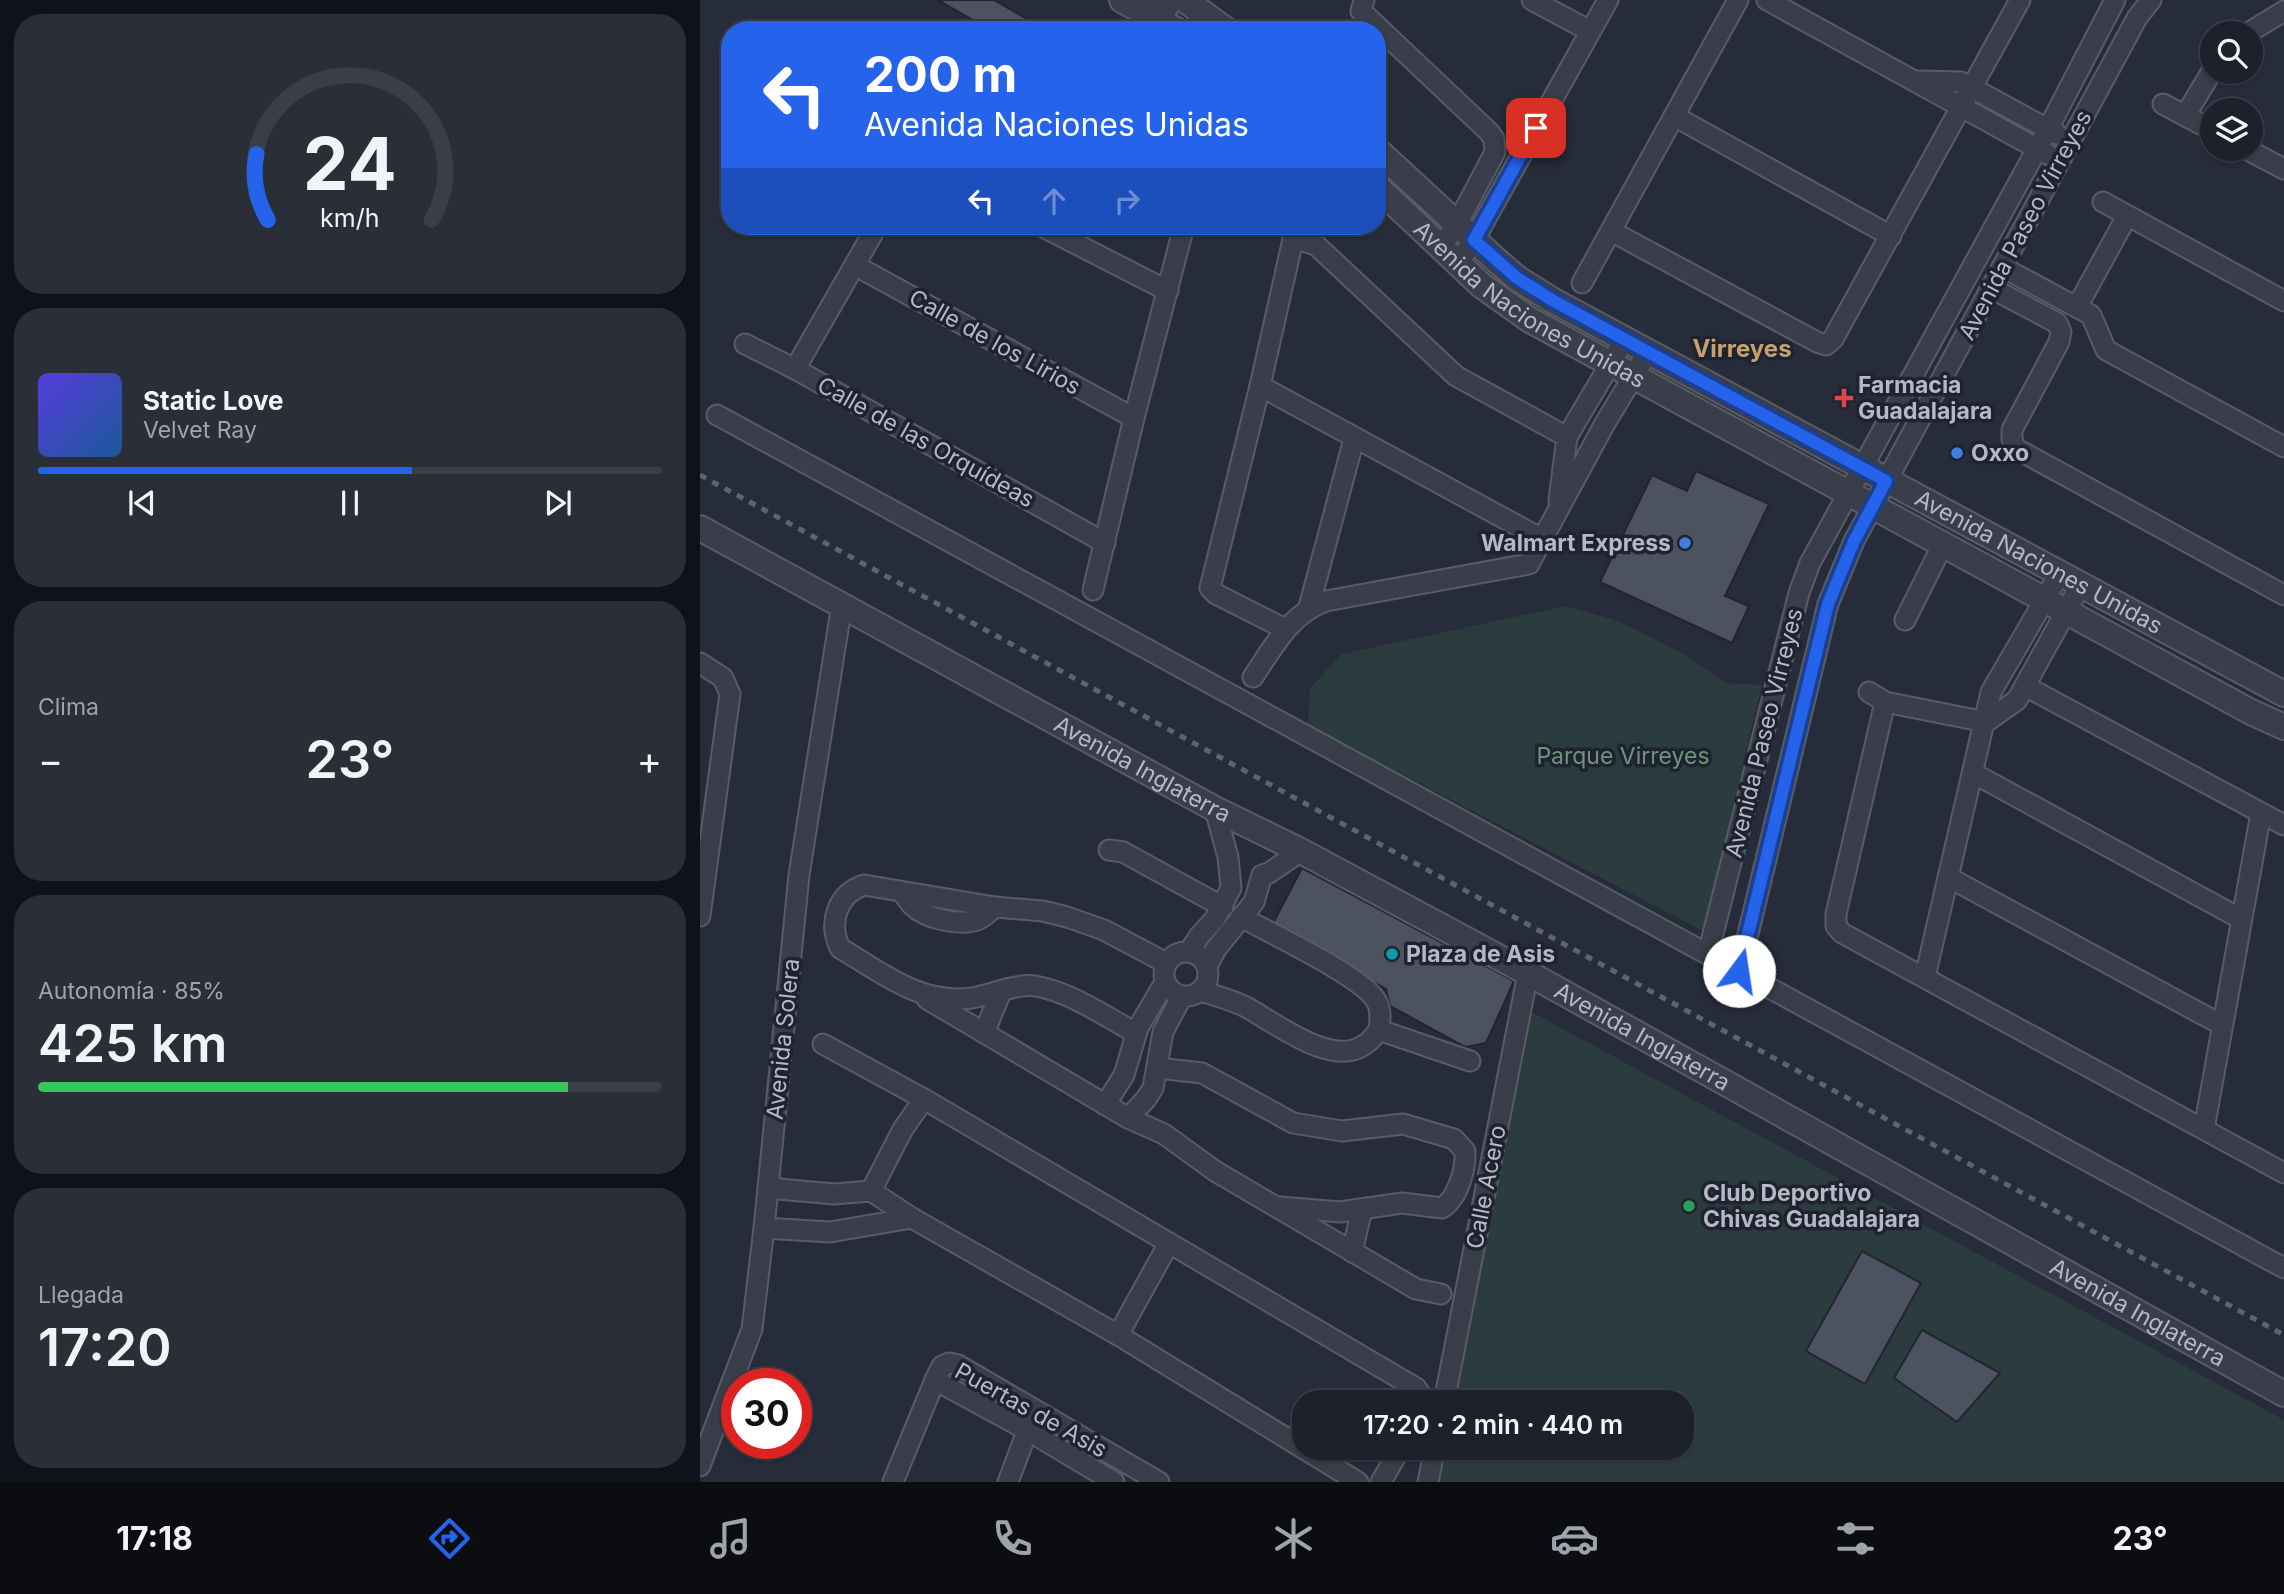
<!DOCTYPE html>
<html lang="es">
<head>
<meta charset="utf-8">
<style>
  :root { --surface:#1c212b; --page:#292e37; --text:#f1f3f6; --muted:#a0a3a9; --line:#3a3e47; --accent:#2563eb }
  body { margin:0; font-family:Inter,sans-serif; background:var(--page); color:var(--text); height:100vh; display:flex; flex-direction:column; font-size:26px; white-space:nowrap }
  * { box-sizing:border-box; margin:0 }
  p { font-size:23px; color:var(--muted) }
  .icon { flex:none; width:38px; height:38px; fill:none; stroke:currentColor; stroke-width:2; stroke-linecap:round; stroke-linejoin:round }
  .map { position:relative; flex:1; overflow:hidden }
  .sheet { display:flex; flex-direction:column; gap:14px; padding:14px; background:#0f1218; width:700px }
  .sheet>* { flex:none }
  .top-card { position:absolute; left:21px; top:21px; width:665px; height:214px; border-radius:28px; box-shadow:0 2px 5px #0004,0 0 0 2px var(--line); background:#2563eb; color:#fff; overflow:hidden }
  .buttons { position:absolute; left:1500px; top:21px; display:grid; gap:14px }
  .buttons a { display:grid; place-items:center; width:63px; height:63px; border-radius:50%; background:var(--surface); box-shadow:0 2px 5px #0004,0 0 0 2px var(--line); font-size:35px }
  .speed { position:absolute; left:21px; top:1368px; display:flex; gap:14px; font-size:35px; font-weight:700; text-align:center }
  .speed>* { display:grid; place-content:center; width:91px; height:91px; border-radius:50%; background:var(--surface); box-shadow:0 2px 5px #0004,0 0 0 2px var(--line); line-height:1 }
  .speed .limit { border:10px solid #d22; background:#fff; color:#111 }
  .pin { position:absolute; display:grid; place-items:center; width:60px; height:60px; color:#fff; margin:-30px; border-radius:14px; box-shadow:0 4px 10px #0006 }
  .me { position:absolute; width:77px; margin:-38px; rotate:14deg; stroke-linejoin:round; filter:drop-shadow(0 0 5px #0008) }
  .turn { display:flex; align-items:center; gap:24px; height:147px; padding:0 28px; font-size:32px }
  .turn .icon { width:91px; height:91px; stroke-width:2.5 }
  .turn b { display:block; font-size:49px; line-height:60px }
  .lanes { display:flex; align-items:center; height:66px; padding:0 28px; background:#0003; justify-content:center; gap:35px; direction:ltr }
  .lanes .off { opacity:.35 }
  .big { font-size:52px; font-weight:600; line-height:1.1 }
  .sheet .card { flex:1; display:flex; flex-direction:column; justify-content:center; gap:10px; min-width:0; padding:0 24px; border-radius:28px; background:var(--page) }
  .sheet .dial { align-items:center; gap:0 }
  .dial svg { height:182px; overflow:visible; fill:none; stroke:var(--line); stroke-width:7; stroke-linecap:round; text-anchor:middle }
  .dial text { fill:var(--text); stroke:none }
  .song { display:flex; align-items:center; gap:21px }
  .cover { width:84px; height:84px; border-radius:10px; background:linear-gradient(135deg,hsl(250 70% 55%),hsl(210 70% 35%)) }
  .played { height:7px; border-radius:4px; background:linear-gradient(90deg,var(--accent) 60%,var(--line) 60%) }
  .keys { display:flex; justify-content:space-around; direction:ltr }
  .heat { display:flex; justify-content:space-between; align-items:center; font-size:38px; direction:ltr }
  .charge { height:10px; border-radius:5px; background:linear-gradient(90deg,#34c759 85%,var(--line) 0) }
  .trip { position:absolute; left:592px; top:1390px; width:402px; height:70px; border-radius:28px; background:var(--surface); box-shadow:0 2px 5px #0004,0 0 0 2px var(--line); font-weight:600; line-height:70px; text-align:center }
  .dock { display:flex; height:112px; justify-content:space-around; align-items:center; background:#0b0d11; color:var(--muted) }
  .dock .icon { width:49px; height:49px }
  .dock .current { color:var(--accent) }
  .dock b { font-size:32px; color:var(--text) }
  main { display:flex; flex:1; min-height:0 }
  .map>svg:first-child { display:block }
  .green { fill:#2c3c3e }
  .building { fill:#4d5261; stroke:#212531; stroke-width:2 }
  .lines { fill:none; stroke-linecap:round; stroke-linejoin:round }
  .minor-casing { stroke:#585c68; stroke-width:23 }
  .tertiary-casing { stroke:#585c68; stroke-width:28 }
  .minor { stroke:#393e4a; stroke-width:19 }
  .tertiary { stroke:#393e4a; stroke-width:24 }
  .rail { stroke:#5e6372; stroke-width:5; stroke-dasharray:7 7; stroke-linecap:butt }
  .route-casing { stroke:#184099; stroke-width:18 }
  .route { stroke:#2563eb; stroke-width:12 }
  .health-dot { fill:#e0444e; stroke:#1f232f; stroke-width:2.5 }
  .shop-dot { fill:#3f7fe0; stroke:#1f232f; stroke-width:2.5 }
  .culture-dot { fill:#0f9aa8; stroke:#1f232f; stroke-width:2.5 }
  .leisure-dot { fill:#2e9e5b; stroke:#1f232f; stroke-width:2.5 }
  .labels { text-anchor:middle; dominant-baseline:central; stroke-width:7; stroke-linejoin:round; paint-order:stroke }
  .street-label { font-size:23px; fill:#b5b9c5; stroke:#1f232f }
  .poi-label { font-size:23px; font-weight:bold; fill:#b5b9c5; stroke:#1f232f; text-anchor:start }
  .park-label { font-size:23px; fill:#6f937c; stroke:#1f232f }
  .neighbourhood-label { font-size:24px; font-weight:bold; fill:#c6a16f; stroke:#1f232f }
</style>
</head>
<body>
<main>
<section class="sheet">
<div class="card dial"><svg viewBox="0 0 100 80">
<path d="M14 69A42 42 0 1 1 86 69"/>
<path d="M14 69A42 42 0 0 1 9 40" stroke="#2563eb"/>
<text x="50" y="56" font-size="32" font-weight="700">24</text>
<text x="50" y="72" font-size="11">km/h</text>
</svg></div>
<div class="card">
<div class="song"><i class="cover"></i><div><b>Static Love</b><p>Velvet Ray</p></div></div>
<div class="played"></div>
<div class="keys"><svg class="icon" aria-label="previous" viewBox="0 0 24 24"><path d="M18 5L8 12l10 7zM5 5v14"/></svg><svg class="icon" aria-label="pause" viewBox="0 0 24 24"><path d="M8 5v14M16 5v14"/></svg><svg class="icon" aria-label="next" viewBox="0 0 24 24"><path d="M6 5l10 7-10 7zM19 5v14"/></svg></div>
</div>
<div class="card"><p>Clima</p>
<div class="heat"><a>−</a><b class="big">23°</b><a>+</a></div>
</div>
<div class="card"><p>Autonomía · 85%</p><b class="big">425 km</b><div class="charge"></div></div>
<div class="card"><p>Llegada</p><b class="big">17:20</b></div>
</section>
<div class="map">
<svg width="1584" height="1482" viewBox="0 0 1584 1482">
  <rect width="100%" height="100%" fill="#262c39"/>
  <g class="green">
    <path d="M 866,606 L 915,620 L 948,636 L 987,656 L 1026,683 L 1062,685 L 1003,931 L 608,725 L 610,688 L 642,654 Z"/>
    <path d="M 828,1010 L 1584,1420 L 1584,1482 L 733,1482 L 740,1447 L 982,1447 L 982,1402 L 749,1402 Z"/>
  </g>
  <g class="building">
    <path d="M 238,0 L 294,0 L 346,30 L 290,30 Z"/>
    <path d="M 996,471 L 1069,504 L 1025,596 L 1049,606 L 1032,643 L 900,582 L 952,475 L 987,491 Z"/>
    <path d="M 602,868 L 814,981 L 786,1043 L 765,1047 L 690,1006 L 686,989 L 571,927 Z"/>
    <path d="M 1162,1251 L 1221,1283 L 1165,1384 L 1106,1351 Z"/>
    <path d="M 1222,1330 L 1300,1373 L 1257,1422 L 1194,1378 Z"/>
  </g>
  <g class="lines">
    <defs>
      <g id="minor">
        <path d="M 664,0 L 661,11 L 789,132 L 794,139 L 795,152 L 757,224 L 741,247"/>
        <path d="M 832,0 L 890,31"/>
        <path d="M 1067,0 L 1347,154"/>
        <path d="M 435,30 L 452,0"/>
        <path d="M 456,30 L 472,0"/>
        <path d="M 1548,33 L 1584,11"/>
        <path d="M 1218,81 L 1261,82 L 1357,134"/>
        <path d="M 1463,104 L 1512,130"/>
        <path d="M 974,116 L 1191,236"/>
        <path d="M 1485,116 L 1512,71"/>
        <path d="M 1546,149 L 1584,169"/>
        <path d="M 1403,202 L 1584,301"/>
        <path d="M 341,226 L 468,291"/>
        <path d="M 911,231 L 1117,342 L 1126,345 L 1133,339 L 1320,0"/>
        <path d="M 593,238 L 616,245 L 756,376 L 867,437"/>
        <path d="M 758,263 L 774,240 L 908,0"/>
        <path d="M 156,266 L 434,418"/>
        <path d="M 1302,267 L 1391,315 L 1406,350 L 1584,447"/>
        <path d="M 882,283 L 1038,0"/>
        <path d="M 1291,288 L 1357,323 L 1361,332 L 1359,342 L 1312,430 L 1312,439 L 1315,448 L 1584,595"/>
        <path d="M 1377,307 L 1427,216"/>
        <path d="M 45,344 L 95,369 L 405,543"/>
        <path d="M 95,369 L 177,226"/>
        <path d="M 560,386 L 842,539"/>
        <path d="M 17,415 L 1584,1268"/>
        <path d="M 859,500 L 867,437 L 925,339"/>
        <path d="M 393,590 L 434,418 L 484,226"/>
        <path d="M 609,607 L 654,439"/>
        <path d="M 1205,620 L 1243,544"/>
        <path d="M 585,629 L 516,594 L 510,588 L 560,386 L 596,226"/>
        <path d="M 0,663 L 23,678 L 30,694 L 0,916"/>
        <path d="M 553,677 C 574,646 590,614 626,601 L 829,564 L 904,425 L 948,352"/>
        <path d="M 1325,686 L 1584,825"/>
        <path d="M 1169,692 L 1185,702 L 1286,722 L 1317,700 L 1380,586"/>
        <path d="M 1185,702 L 1136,914 L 1136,926 L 1142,933 L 1584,1173"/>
        <path d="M 1273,773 L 1541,919"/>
        <path d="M 409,850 L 423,852 L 523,907"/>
        <path d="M 1248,877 L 1522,1025"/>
        <path d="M 203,893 C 206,897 209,903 213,906 C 226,919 260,926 277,920 C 283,918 290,911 295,907"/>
        <path d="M 489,952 L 500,935 L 515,919 L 531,888 L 528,857 L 515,809"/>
        <circle cx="486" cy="974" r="22"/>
        <path d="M 1008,954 L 1099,593 L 1110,563 L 1348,129 L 1415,0"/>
        <path d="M 507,966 L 516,949 L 554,902 L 562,875 L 569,873 L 601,851"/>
        <path d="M 1039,971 L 1128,604 L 1154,541 L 1437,18 L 1451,0"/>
        <path d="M 1225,977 L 1291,692 L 1359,575"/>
        <path d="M 501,991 C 516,996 532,1000 546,1007 C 574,1022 632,1068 664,1045 C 670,1042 675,1035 679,1030 C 680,1020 682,1008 675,999 C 659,975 570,933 541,917"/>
        <path d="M 227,999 L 428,1118 L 464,1134 L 515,1171 L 716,1289 L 741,1294"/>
        <path d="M 679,1030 L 770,1061"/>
        <path d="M 284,1033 L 301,992"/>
        <path d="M 436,1033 C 404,1016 371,992 335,986 C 319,983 289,995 272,998 C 220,1005 182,973 140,948 C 128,923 137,894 164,885 L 295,907 L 343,911 L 367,917 L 404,930 L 466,963"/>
        <path d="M 123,1044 L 224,1099 L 716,1388 L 721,1395 L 721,1402"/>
        <path d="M 458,1068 L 502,1073 L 593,1123 L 642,1131 L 703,1124 L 754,1139 L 765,1151 C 766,1169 758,1198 742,1208 L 702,1203 L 640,1212 L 580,1207"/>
        <path d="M 405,1105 L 424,1075 L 438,1028 L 465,982"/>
        <path d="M 428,1118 L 446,1099 L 453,1088 L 463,1032 L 482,996"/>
        <path d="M 1504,1129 L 1561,813"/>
        <path d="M 68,1188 L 134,1194 L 171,1191 L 212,1218 L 418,1335 L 658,1482"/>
        <path d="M 171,1191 L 203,1129 L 224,1099"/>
        <path d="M 64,1228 L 130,1232 L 212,1218"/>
        <path d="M 652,1252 L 662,1209"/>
        <path d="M 418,1335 L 469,1243"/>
        <path d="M 235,1380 L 327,1430 L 414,1482"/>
        <path d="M 744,1402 L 828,973"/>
        <path d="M 0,1466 L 52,1329 L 64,1228 L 99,875 L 142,604"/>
        <path d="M 193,1482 L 235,1380 L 242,1366 L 249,1363 L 258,1365 L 459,1482"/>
        <path d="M 308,1482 L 331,1421"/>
        <path d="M 681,1482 L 701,1447"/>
        <path d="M 728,1482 L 735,1447"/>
      </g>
      <g id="tertiary">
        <path d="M 422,0 L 476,30"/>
        <path d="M 485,0 L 526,30"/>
        <path id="s1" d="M 677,150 L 796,260 L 817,278 L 852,300 L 1584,694"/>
        <path id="s2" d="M 677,187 L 781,285 L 830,320 L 1551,712 L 1584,727"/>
        <path id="s3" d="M 0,528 L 515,809 L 601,851 L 828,973 L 1584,1394"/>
      </g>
    </defs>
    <use href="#minor" class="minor-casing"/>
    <use href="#tertiary" class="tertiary-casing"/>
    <use href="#minor" class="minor"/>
    <use href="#tertiary" class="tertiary"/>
    <path class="rail" d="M 0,475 L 1584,1335"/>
  </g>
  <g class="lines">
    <defs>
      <path id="route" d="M 836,128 L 774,240 L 817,278 L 852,300 L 1186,481 L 1154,541 L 1128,604 L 1039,971"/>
    </defs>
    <use href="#route" class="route-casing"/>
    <use href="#route" class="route"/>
  </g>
  <path class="health-dot" d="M1140.5 387.5h7v7h7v7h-7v7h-7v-7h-7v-7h7z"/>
  <g class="shop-dot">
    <circle cx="1257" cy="453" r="7"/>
    <circle cx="985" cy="543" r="7"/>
  </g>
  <circle class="culture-dot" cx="692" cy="954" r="7"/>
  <circle class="leisure-dot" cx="989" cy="1206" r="7"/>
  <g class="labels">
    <g class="street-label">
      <text transform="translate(1325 225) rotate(-62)">Avenida Paseo Virreyes</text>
      <text stroke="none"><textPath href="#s2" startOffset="194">Avenida Naciones Unidas</textPath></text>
      <text transform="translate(295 342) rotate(29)">Calle de los Lirios</text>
      <text transform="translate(226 442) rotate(29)">Calle de las Orquídeas</text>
      <text stroke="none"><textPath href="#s1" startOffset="784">Avenida Naciones Unidas</textPath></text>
      <text transform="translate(1064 733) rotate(-76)">Avenida Paseo Virreyes</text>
      <text stroke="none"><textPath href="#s3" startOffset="504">Avenida Inglaterra</textPath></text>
      <text stroke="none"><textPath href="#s3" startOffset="1071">Avenida Inglaterra</textPath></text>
      <text transform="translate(83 1039) rotate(-84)">Avenida Solera</text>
      <text transform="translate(786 1187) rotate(-79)">Calle Acero</text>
      <text stroke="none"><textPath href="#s3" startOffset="1638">Avenida Inglaterra</textPath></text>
      <text transform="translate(331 1410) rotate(29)">Puertas de Asis</text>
    </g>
    <g class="poi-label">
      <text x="1158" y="385">Farmacia<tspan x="1158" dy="26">Guadalajara</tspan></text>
      <text x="1271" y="453">Oxxo</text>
      <text x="971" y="543" text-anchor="end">Walmart Express</text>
      <text x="706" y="954">Plaza de Asis</text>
      <text x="1003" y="1193">Club Deportivo<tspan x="1003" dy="26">Chivas Guadalajara</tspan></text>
    </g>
    <g class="park-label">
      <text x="923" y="756">Parque Virreyes</text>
    </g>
    <g class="neighbourhood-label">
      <text x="1042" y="348">Virreyes</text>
    </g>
  </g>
</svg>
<div class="buttons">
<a><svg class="icon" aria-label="search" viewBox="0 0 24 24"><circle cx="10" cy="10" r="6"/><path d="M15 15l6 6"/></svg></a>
<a><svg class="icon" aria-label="layers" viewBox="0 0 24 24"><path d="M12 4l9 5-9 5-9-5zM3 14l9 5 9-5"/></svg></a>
</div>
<div class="speed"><div class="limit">30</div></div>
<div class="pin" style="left:836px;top:128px;background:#d93025"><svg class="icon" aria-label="arrive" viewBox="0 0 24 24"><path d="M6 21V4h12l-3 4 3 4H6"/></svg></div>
<svg class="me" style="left:1039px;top:971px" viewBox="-20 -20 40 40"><circle r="19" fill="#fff"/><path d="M0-13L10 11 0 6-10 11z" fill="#2563eb"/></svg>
<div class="trip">17:20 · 2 min · 440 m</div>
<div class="top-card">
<div class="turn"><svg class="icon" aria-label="left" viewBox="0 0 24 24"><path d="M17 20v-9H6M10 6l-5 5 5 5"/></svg><div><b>200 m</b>Avenida Naciones Unidas</div></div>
<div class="lanes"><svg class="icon" aria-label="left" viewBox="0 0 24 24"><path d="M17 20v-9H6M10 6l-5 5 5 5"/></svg><svg class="icon off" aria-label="ahead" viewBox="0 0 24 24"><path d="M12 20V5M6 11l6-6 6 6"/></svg><svg class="icon off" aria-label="right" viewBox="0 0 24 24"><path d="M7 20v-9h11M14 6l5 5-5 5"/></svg></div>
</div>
</div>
</main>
<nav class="dock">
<b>17:18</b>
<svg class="icon current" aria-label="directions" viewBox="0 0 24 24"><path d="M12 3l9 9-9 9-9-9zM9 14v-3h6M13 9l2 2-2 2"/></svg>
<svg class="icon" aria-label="music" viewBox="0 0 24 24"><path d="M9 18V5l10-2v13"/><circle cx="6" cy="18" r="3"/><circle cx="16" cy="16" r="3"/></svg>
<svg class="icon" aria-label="phone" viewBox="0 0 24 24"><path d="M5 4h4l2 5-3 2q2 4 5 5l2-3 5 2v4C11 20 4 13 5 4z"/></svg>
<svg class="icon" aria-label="climate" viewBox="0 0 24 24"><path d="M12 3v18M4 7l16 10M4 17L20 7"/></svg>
<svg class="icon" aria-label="car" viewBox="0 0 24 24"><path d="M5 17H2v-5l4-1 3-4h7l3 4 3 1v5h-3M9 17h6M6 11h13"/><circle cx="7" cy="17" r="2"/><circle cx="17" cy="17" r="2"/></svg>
<svg class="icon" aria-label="filters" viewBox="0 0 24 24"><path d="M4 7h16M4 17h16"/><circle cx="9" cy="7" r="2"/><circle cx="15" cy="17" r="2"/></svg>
<b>23°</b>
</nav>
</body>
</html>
